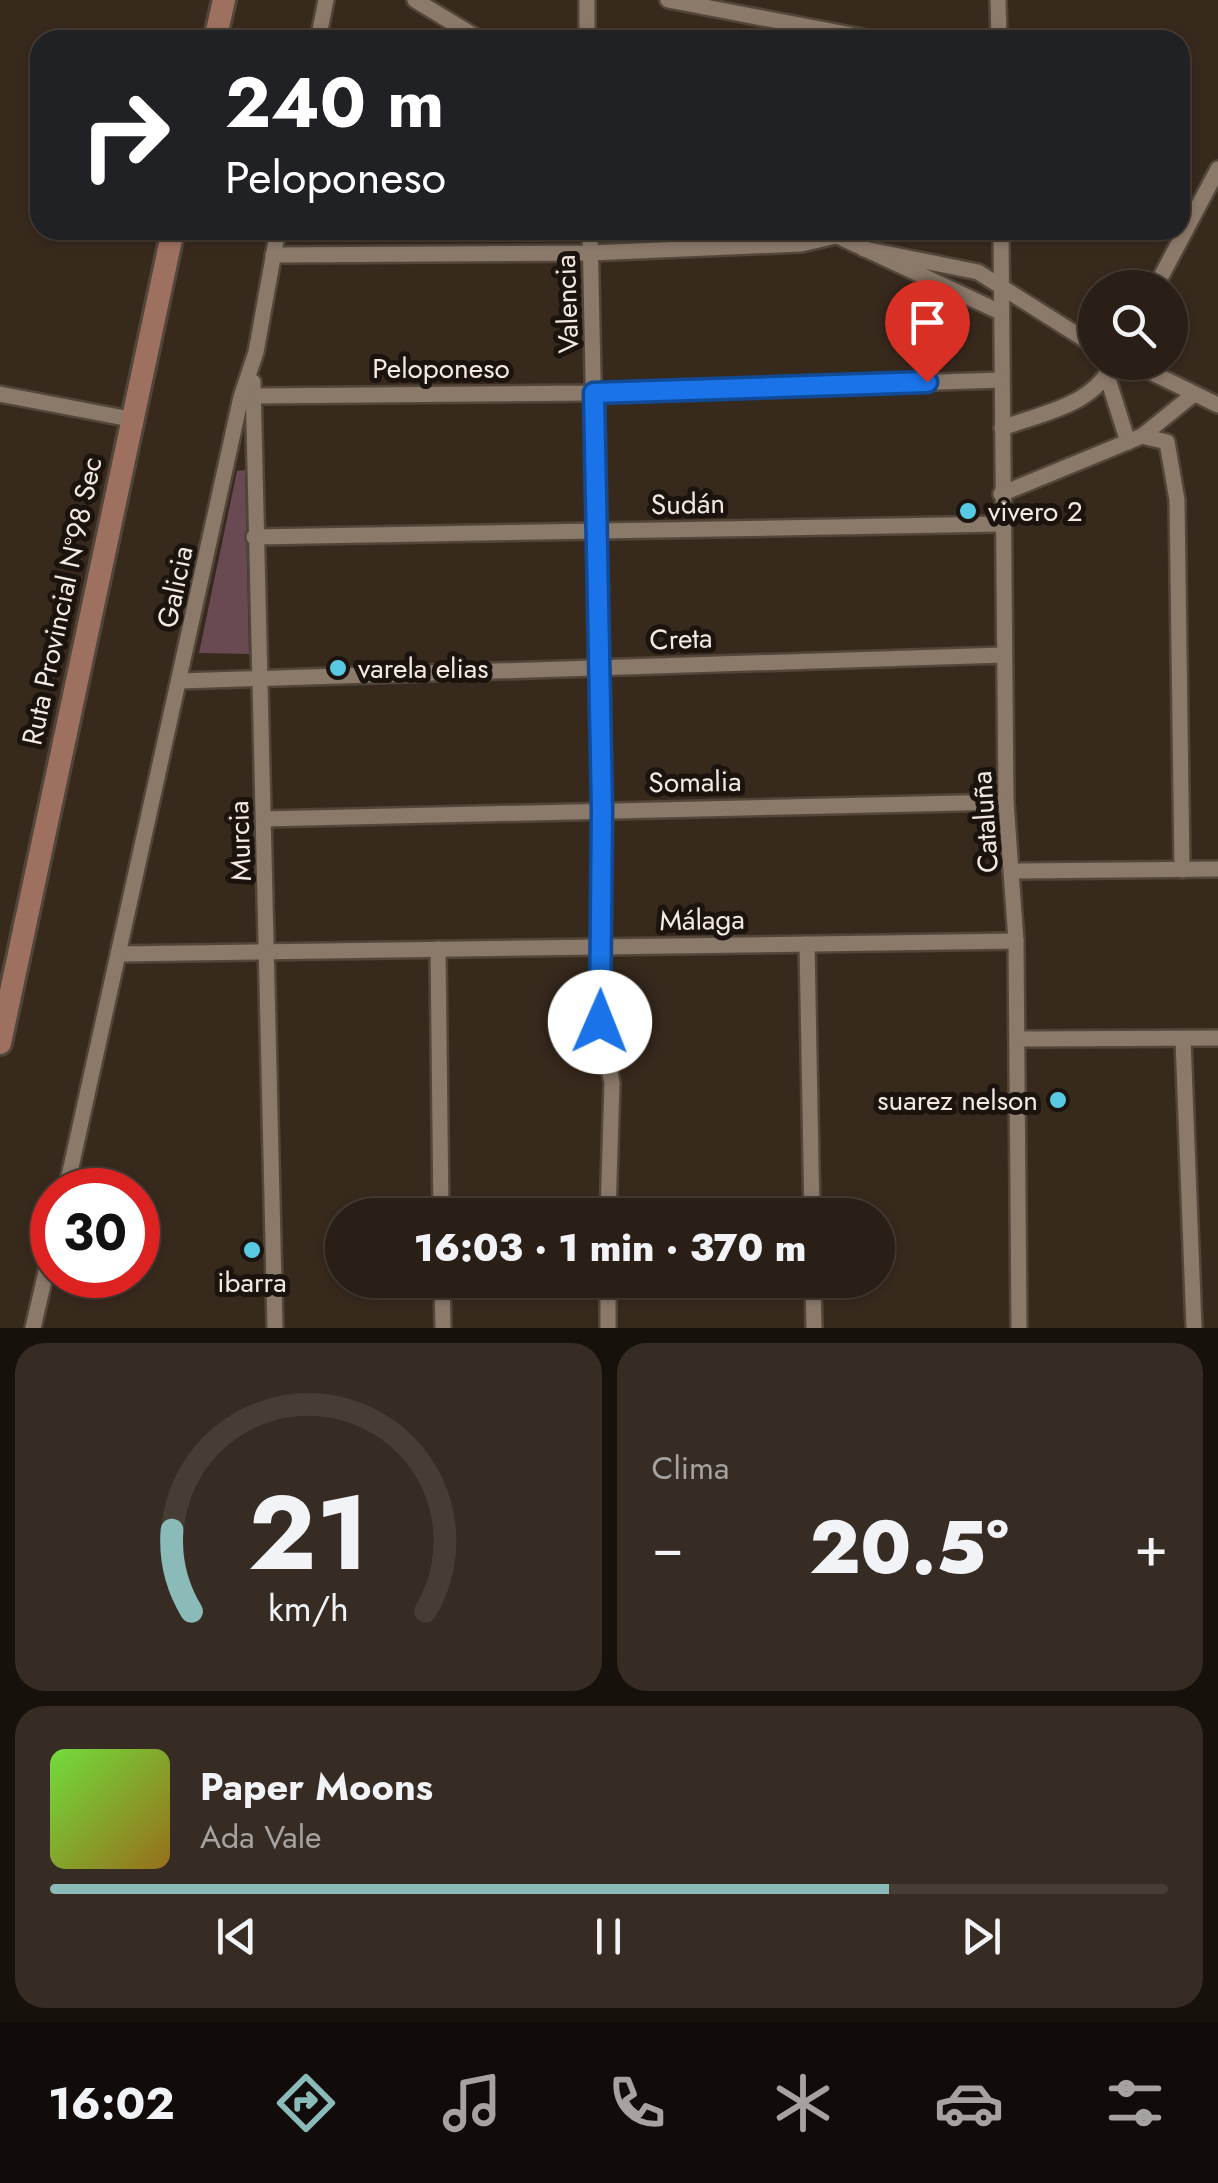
<!DOCTYPE html>
<html lang="es">
<head>
<meta charset="utf-8">
<style>
  :root { --surface:#2a1f16; --page:#362c23; --text:#f1f3f6; --muted:#a5a2a1; --line:#463d35; --accent:#8bbbb9 }
  body { margin:0; font-family:Jost,sans-serif; background:var(--page); color:var(--text); height:100vh; display:flex; flex-direction:column; font-size:38px; white-space:nowrap }
  * { box-sizing:border-box; margin:0 }
  p { font-size:32px; color:var(--muted) }
  .icon { flex:none; width:55px; height:55px; fill:none; stroke:currentColor; stroke-width:2; stroke-linecap:round; stroke-linejoin:round }
  .map { position:relative; height:1328px; overflow:hidden }
  .sheet { display:flex; flex-direction:column; gap:15px; padding:15px; background:#17110c; flex:1 }
  .sheet>* { flex:none }
  .top-card { position:absolute; left:30px; top:30px; width:1160px; height:210px; border-radius:30px; box-shadow:0 2px 8px #0004,0 0 0 2px var(--line); background:#202124; color:#fff; overflow:hidden }
  .tools { position:absolute; left:1078px; top:270px; display:grid; gap:20px }
  .tools a { display:grid; place-items:center; width:110px; height:110px; border-radius:50%; background:var(--surface); box-shadow:0 2px 8px #0004,0 0 0 2px var(--line); font-size:50px }
  .speed { position:absolute; left:30px; top:1168px; display:flex; gap:20px; font-size:50px; font-weight:700; text-align:center }
  .speed>* { display:grid; place-content:center; width:130px; height:130px; border-radius:50%; background:var(--surface); box-shadow:0 2px 8px #0004,0 0 0 2px var(--line); line-height:1 }
  .speed .limit { border:15px solid #d22; background:#fff; color:#111 }
  .pin { position:absolute; display:grid; place-items:center; width:85px; height:85px; color:#fff; margin:-102px -42px; border-radius:50% 50% 50% 0; rotate:-45deg; box-shadow:0 0 10px #0007 }
  .pin .icon { rotate:45deg }
  .me { position:absolute; width:110px; margin:-55px; rotate:1deg; stroke-linejoin:round; filter:drop-shadow(0 0 8px #0008) }
  .turn { display:flex; align-items:center; gap:35px; height:210px; padding:0 30px; font-size:45px }
  .turn .icon { width:130px; height:130px; stroke-width:2.5 }
  .turn b { display:block; font-size:70px; line-height:85px }
  .big { font-size:75px; font-weight:800; line-height:1.1 }
  .sheet .card { flex:1; display:flex; flex-direction:column; justify-content:center; gap:15px; min-width:0; padding:0 35px; border-radius:30px; background:var(--page) }
  .sheet .dial { align-items:center; gap:0 }
  .dial svg { height:260px; overflow:visible; fill:none; stroke:var(--line); stroke-width:7; stroke-linecap:round; text-anchor:middle }
  .dial text { fill:var(--text); stroke:none }
  .song { display:flex; align-items:center; gap:30px }
  .cover { width:120px; height:120px; border-radius:15px; background:linear-gradient(135deg,hsl(100 70% 55%),hsl(40 70% 35%)) }
  .played { height:10px; border-radius:5px; background:linear-gradient(90deg,var(--accent) 75%,var(--line) 75%) }
  .keys { display:flex; justify-content:space-around; direction:ltr }
  .heat { display:flex; justify-content:space-between; align-items:center; font-size:55px; direction:ltr }
  .sheet .tiles { flex:1; display:grid; gap:15px; grid-template-columns:1fr 1fr }
  .card:last-child { grid-column:span 2 }
  .trip { position:absolute; left:325px; top:1198px; width:570px; height:100px; border-radius:50px; background:var(--surface); box-shadow:0 2px 8px #0004,0 0 0 2px var(--line); font-weight:800; line-height:100px; text-align:center }
  .dock { display:flex; height:160px; justify-content:space-around; align-items:center; background:#110c09; color:var(--muted) }
  .dock .icon { width:70px; height:70px }
  .dock .active { color:var(--accent) }
  .dock b { font-size:45px; color:var(--text) }
  .map>svg:first-child { display:block }
  .green { fill:#694952 }
  .lines { fill:none; stroke-linecap:round; stroke-linejoin:round }
  .street-casing { stroke:#52463b; stroke-width:20 }
  .secondary-casing { stroke:#52463b; stroke-width:28 }
  .street { stroke:#8b796a; stroke-width:15 }
  .secondary { stroke:#9e7060; stroke-width:22 }
  .route-casing { stroke:#114b97; stroke-width:25 }
  .route { stroke:#1a73e8; stroke-width:18 }
  .poi-dot { fill:#58c9e3; stroke:#1a130e; stroke-width:4 }
  .labels { text-anchor:middle; dominant-baseline:central; stroke-width:10; stroke-linejoin:round; paint-order:stroke }
  .street-label { font-size:28px; fill:#f3e9e1; stroke:#1a130e }
  .poi-label { font-size:28px; fill:#f3e9e1; stroke:#1a130e; text-anchor:start }
</style>
</head>
<body>
<div class="map">
<svg width="1218" height="1328" viewBox="0 0 1218 1328">
  <rect width="100%" height="100%" fill="#38291d"/>
  <g class="green">
    <path d="M 727,230 L 799,230 L 802,237 L 727,237 Z"/>
    <path d="M 245,470 L 249,654 L 199,653 L 237,471 Z"/>
  </g>
  <g class="lines">
    <defs>
      <g id="street">
        <path d="M 415,0 L 481,40"/>
        <path d="M 668,0 L 878,40"/>
        <path d="M 998,0 L 999,40"/>
        <path d="M 318,40 L 326,0"/>
        <path d="M 587,40 L 587,0"/>
        <path d="M 590,230 L 602,809 L 600,1022 L 612,1083 L 608,1215"/>
        <path d="M 1001,230 L 1006,802 L 1016,941 L 1019,1328"/>
        <path d="M 831,233 L 1000,312"/>
        <path d="M 864,249 L 978,272 L 1095,346"/>
        <path d="M 273,255 L 590,253 L 801,244 L 836,236"/>
        <path d="M 1155,288 L 1218,169"/>
        <path d="M 1130,362 L 1218,405"/>
        <path d="M 1107,376 L 1128,442"/>
        <path d="M 253,382 L 275,1328"/>
        <path d="M 0,394 L 130,419"/>
        <path d="M 245,396 L 594,393 L 1001,380"/>
        <path d="M 1002,428 C 1042,413 1096,405 1113,362"/>
        <path d="M 1142,436 L 1194,394"/>
        <path d="M 1001,494 L 1142,436 L 1167,442 L 1177,500 L 1182,870"/>
        <path d="M 254,537 L 1002,524"/>
        <path d="M 180,681 L 1004,655"/>
        <path d="M 264,819 L 1006,802"/>
        <path d="M 1013,871 L 1218,869"/>
        <path d="M 807,944 L 812,1215"/>
        <path d="M 438,949 L 441,1215"/>
        <path d="M 120,954 L 1016,941"/>
        <path d="M 1018,1039 L 1218,1038"/>
        <path d="M 1183,1039 L 1194,1328"/>
        <path d="M 66,1190 L 241,397 L 256,352 L 278,230"/>
        <path d="M 442,1280 L 443,1328"/>
        <path d="M 608,1280 L 608,1328"/>
        <path d="M 813,1280 L 814,1328"/>
        <path d="M 33,1328 L 52,1246"/>
      </g>
      <g id="secondary">
        <path d="M 215,40 L 224,0"/>
        <path d="M 0,1043 L 173,230"/>
      </g>
    </defs>
    <use href="#street" class="street-casing"/>
    <use href="#secondary" class="secondary-casing"/>
    <use href="#street" class="street"/>
    <use href="#secondary" class="secondary"/>
  </g>
  <g class="lines">
    <defs>
      <path id="route" d="M 600,1022 L 602,809 L 594,393 L 927,382"/>
    </defs>
    <use href="#route" class="route-casing"/>
    <use href="#route" class="route"/>
  </g>
  <g class="poi-dot">
    <circle cx="968" cy="511" r="10"/>
    <circle cx="338" cy="668" r="10"/>
    <circle cx="1058" cy="1100" r="10"/>
    <circle cx="252" cy="1250" r="10"/>
  </g>
  <g class="labels">
    <g class="street-label">
      <text transform="translate(567 304) rotate(-92)">Valencia</text>
      <text x="441" y="368">Peloponeso</text>
      <text transform="translate(688 504) rotate(-1)">Sudán</text>
      <text transform="translate(175 587) rotate(-78)">Galicia</text>
      <text transform="translate(62 601) rotate(-78)">Ruta Provincial Nº98 Sec</text>
      <text transform="translate(681 639) rotate(-2)">Creta</text>
      <text transform="translate(695 782) rotate(-1)">Somalia</text>
      <text transform="translate(985 822) rotate(-94)">Cataluña</text>
      <text transform="translate(240 841) rotate(-92)">Murcia</text>
      <text transform="translate(702 920) rotate(-1)">Málaga</text>
    </g>
    <g class="poi-label">
      <text x="988" y="511">vivero 2</text>
      <text x="358" y="668">varela elias</text>
      <text x="1038" y="1100" text-anchor="end">suarez nelson</text>
      <text x="252" y="1282" text-anchor="middle">ibarra</text>
    </g>
  </g>
</svg>
<div class="tools">
<a><svg class="icon" aria-label="search" viewBox="0 0 24 24"><circle cx="10" cy="10" r="6"/><path d="M15 15l6 6"/></svg></a>
</div>
<div class="speed"><div class="limit">30</div></div>
<div class="pin" style="left:927px;top:382px;background:#d93025"><svg class="icon" aria-label="arrive" viewBox="0 0 24 24"><path d="M6 21V4h12l-3 4 3 4H6"/></svg></div>
<svg class="me" style="left:600px;top:1022px" viewBox="-20 -20 40 40"><circle r="19" fill="#fff"/><path d="M0-13L10 11 0 6-10 11z" fill="#1a73e8"/></svg>
<div class="trip">16:03 · 1 min · 370 m</div>
<div class="top-card">
<div class="turn"><svg class="icon" aria-label="right" viewBox="0 0 24 24"><path d="M7 20v-9h11M14 6l5 5-5 5"/></svg><div><b>240 m</b>Peloponeso</div></div>
</div>
</div>
<section class="sheet">
<div class="tiles">
<div class="card dial"><svg viewBox="0 0 100 80">
<path d="M14 69A42 42 0 1 1 86 69"/>
<path d="M14 69A42 42 0 0 1 8 44" stroke="#8bbbb9"/>
<text x="50" y="56" font-size="32" font-weight="700">21</text>
<text x="50" y="72" font-size="11">km/h</text>
</svg></div>
<div class="card"><p>Clima</p>
<div class="heat"><a>−</a><b class="big">20.5°</b><a>+</a></div>
</div>
<div class="card">
<div class="song"><i class="cover"></i><div><b>Paper Moons</b><p>Ada Vale</p></div></div>
<div class="played"></div>
<div class="keys"><svg class="icon" aria-label="previous" viewBox="0 0 24 24"><path d="M18 5L8 12l10 7zM5 5v14"/></svg><svg class="icon" aria-label="pause" viewBox="0 0 24 24"><path d="M8 5v14M16 5v14"/></svg><svg class="icon" aria-label="next" viewBox="0 0 24 24"><path d="M6 5l10 7-10 7zM19 5v14"/></svg></div>
</div>
</div>
</section>
<nav class="dock">
<b>16:02</b>
<svg class="icon active" aria-label="directions" viewBox="0 0 24 24"><path d="M12 3l9 9-9 9-9-9zM9 14v-3h6M13 9l2 2-2 2"/></svg>
<svg class="icon" aria-label="music" viewBox="0 0 24 24"><path d="M9 18V5l10-2v13"/><circle cx="6" cy="18" r="3"/><circle cx="16" cy="16" r="3"/></svg>
<svg class="icon" aria-label="phone" viewBox="0 0 24 24"><path d="M5 4h4l2 5-3 2q2 4 5 5l2-3 5 2v4C11 20 4 13 5 4z"/></svg>
<svg class="icon" aria-label="climate" viewBox="0 0 24 24"><path d="M12 3v18M4 7l16 10M4 17L20 7"/></svg>
<svg class="icon" aria-label="car" viewBox="0 0 24 24"><path d="M5 17H2v-5l4-1 3-4h7l3 4 3 1v5h-3M9 17h6M6 11h13"/><circle cx="7" cy="17" r="2"/><circle cx="17" cy="17" r="2"/></svg>
<svg class="icon" aria-label="filters" viewBox="0 0 24 24"><path d="M4 7h16M4 17h16"/><circle cx="9" cy="7" r="2"/><circle cx="15" cy="17" r="2"/></svg>
</nav>
</body>
</html>
